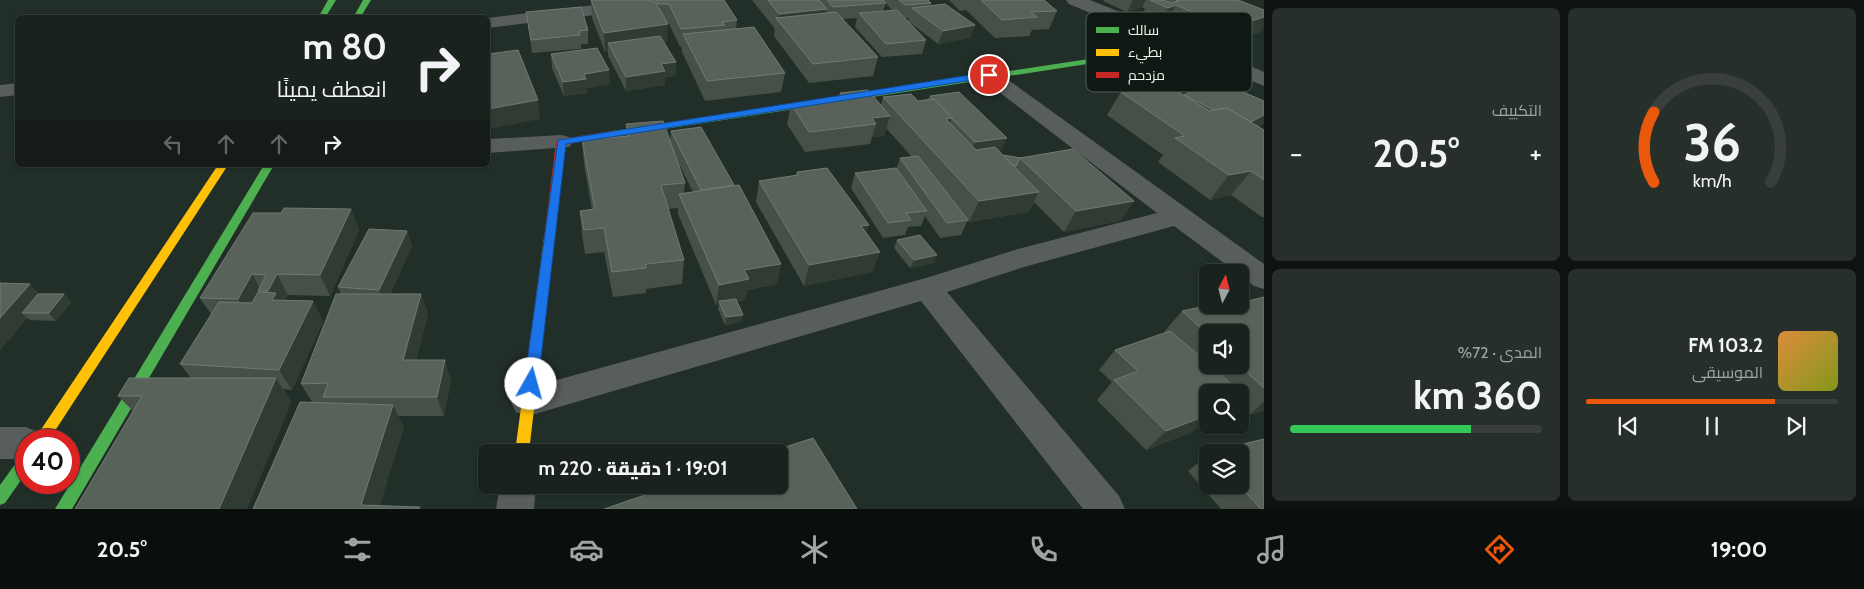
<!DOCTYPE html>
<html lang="ar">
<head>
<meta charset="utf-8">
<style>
  :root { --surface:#1a221e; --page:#272f2b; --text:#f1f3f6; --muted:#9fa4a4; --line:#383f3c; --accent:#ea580c }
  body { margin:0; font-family:Cabin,Cairo,sans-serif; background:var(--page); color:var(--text); direction:rtl; height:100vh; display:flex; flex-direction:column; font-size:19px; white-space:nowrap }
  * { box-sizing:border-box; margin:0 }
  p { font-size:16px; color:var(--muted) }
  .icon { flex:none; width:28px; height:28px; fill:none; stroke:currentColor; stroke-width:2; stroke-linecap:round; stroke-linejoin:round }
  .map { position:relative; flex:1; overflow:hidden; direction:ltr }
  .sheet { display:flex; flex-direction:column; gap:8px; padding:8px; background:#0e1310; width:600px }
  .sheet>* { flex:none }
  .top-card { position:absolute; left:15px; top:15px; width:475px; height:152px; border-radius:8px; box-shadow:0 1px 4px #0004,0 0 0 1px var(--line); direction:rtl; background:#1a221e; color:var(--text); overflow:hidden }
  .needle { width:32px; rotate:7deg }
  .buttons { position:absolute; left:1199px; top:264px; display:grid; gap:10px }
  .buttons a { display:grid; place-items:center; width:50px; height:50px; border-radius:8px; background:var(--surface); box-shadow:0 1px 4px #0004,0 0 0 1px var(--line); font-size:25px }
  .speed { position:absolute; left:15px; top:429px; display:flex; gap:10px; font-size:25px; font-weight:700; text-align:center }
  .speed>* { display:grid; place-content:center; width:65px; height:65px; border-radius:50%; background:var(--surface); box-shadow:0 1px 4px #0004,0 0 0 1px var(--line); line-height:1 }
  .speed .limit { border:8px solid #d22; background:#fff; color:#111 }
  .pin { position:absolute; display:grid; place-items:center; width:42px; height:42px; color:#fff; margin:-21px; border:2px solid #fff; border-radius:50%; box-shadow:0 1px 5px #0007 }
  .me { position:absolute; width:55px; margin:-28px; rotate:7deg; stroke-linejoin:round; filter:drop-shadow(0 0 4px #0008) }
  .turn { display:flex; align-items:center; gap:18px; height:105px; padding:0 20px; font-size:22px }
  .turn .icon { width:65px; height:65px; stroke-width:2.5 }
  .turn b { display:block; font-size:35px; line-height:42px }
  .lanes { display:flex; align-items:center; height:48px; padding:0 20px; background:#0003; justify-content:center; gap:25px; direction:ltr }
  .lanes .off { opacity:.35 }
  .big { font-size:38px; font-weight:800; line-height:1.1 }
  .sheet .card { flex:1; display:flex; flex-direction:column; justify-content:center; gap:8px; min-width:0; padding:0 18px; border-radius:8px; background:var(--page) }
  .sheet .dial { align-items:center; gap:0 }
  .dial svg { height:130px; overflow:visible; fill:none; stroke:var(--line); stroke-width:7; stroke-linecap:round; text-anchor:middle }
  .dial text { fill:var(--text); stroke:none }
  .song { display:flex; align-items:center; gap:15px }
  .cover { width:60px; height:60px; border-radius:8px; background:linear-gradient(135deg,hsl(30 70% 55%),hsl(70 70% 35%)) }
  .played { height:5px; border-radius:2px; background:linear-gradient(90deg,var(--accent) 75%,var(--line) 75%) }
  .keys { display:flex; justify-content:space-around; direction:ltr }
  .heat { display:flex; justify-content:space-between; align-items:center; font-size:28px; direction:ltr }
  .charge { height:8px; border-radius:4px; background:linear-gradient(90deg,#34c759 72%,var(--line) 0) }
  .sheet .tiles { flex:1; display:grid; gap:8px; grid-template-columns:repeat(2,1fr) }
  .trip { position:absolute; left:478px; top:444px; width:310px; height:50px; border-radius:8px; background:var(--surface); box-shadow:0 1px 4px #0004,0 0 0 1px var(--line); font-weight:800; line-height:50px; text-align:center; direction:rtl }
  .dock { display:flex; height:80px; justify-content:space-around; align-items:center; background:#0a0e0c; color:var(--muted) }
  .dock .icon { width:35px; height:35px }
  .dock .active { color:var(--accent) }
  .dock b { font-size:22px; color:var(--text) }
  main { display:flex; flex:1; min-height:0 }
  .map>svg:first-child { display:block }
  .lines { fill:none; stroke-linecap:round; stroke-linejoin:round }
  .street { fill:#585e5c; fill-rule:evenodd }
  .fast { fill:#4caf50; fill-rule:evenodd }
  .slow { fill:#ffc107; fill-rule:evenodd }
  .jam { fill:#c62828; fill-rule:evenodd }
  .wall { fill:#465049; fill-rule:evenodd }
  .shaded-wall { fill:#303b34 }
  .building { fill:#58625b; stroke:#6f7a72 }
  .route { fill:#1a73e8; stroke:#114b97 }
  .key { fill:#0f1913; stroke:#515c56; stroke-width:1 }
  .key-label { font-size:14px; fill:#ebf9f1 }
</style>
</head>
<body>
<main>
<section class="sheet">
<div class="tiles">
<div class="card dial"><svg viewBox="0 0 100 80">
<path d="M14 69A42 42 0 1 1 86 69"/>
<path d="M14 69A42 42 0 0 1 14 26" stroke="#ea580c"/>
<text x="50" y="56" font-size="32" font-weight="700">36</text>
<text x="50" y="72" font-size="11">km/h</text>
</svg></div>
<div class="card"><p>التكييف</p>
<div class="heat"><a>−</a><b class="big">20.5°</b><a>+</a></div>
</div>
<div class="card">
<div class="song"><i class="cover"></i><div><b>103.2 FM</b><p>الموسيقى</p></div></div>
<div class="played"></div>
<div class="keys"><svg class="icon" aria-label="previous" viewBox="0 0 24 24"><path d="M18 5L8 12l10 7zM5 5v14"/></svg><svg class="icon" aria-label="pause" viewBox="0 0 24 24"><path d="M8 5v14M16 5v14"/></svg><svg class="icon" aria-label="next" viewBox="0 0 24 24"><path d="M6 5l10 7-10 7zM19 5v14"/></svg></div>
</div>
<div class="card"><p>المدى · 72%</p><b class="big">360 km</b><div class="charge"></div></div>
</div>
</section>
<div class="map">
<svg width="1264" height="509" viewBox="0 0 1264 509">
  <rect width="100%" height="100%" fill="#222e28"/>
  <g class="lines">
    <g class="street">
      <path d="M 635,0 L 687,0 L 684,4 L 678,5 L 488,28 L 488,18 Z"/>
      <path d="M 1066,0 L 1090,0 L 1195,42 L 1264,72 L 1264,86 L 1069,4 Z"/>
      <path d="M 989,69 L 996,71 L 1264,264 L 1264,289 L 1254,286 L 1240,276 L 1240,272 L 1236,272 L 1174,226 L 1024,267 L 947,292 L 1119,496 L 1125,509 L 1083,509 L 921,301 L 528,416 L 516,412 L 511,402 L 516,392 L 528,388 L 926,278 L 1018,249 L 1157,213 L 982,79 L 979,75 L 982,71 Z"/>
      <path d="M 18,83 L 18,95 L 0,97 L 0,85 Z"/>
      <path d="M 561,135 L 569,137 L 573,142 L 569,147 L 488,153 L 488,139 Z"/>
      <path d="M 0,427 L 26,427 L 38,432 L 42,440 L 26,440 L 26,459 L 0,459 Z"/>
      <path d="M 500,485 L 536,485 L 534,509 L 496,509 Z"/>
    </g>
    <g class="fast">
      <path d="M 328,0 L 336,0 L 325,18 L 318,18 Z"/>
      <path d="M 363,0 L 371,0 L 360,18 L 353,18 Z"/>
      <path d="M 1188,44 L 1191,44 L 1191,48 L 612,137 L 607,134 L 612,131 Z"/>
      <path d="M 264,165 L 274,165 L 72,509 L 55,509 Z"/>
      <path d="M 26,454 L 26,473 L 5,503 L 0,505 L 0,485 L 21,456 Z"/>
    </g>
    <g class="slow">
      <path d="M 218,165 L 228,165 L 49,440 L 34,440 Z"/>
      <path d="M 549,234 L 554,238 L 529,452 L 515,452 L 544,238 Z"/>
    </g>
    <path class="jam" d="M 612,131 L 615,132 L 615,136 L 565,144 L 554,238 L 553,241 L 545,241 L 544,238 L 556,142 L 561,139 Z"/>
  </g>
  <g class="wall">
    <path d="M 591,0 L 724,0 L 737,20 L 736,29 L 785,73 L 781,92 L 705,101 L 682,52 L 682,47 L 680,47 L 668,22 L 666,22 L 667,42 L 664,43 L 676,62 L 676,76 L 665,77 L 665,85 L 626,91 L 608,56 L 608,51 L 605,52 L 592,18 Z"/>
    <path d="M 752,0 L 883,0 L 886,3 L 883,11 L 893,11 L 883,0 L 928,0 L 931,3 L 930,6 L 975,25 L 970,38 L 938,44 L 908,21 L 909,18 L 905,18 L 926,40 L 922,54 L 882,57 L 855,27 L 857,18 L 843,19 L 878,57 L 873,76 L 809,83 L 774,36 L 775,29 Z"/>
    <path d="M 949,0 L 1044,0 L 1057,11 L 1049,29 L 1032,30 L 1029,36 L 995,38 L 966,10 L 960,11 Z"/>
    <path d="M 1104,0 L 1238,0 L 1260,32 L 1218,47 L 1166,23 L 1158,26 L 1140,18 L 1145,9 L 1142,7 L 1127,12 L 1103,1 Z"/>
    <path d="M 526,12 L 588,30 L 588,44 L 581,44 L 581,49 L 532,53 Z"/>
    <path d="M 551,54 L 610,84 L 586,88 L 587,93 L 564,96 L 552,68 Z"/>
    <path d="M 1121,92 L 1184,95 L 1264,101 L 1264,123 L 1258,127 L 1262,129 L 1264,129 L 1264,217 L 1262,217 L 1231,195 L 1210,200 L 1158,162 L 1163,155 L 1107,115 Z"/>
    <path d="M 840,93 L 881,105 L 883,97 L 918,101 L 928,99 L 930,96 L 1003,155 L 1021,158 L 1134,201 L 1120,221 L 1064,232 L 1034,202 L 1028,212 L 969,222 L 967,219 L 968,220 L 961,235 L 940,238 L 925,216 L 921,226 L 908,227 L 905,235 L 883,238 L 851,188 L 855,173 L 896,169 L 900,158 L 912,157 L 886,128 L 884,136 L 872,137 L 870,144 L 805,152 L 787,124 L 791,104 L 838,99 Z"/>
    <path d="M 626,124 L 670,141 L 671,131 L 734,185 L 781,264 L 777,284 L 747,290 L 745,300 L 737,301 L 743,315 L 741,322 L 725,325 L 718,309 L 719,305 L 716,305 L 678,214 L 678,208 L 668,209 L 684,260 L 682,284 L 646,289 L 646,293 L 613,297 L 604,252 L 585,254 L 582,235 L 580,211 L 592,210 L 584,164 L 582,140 L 626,136 ZM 676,158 L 693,192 L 684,193 L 685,183 Z"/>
    <path d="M 797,172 L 866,232 L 880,252 L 872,272 L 804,286 L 756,202 L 759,181 L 796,175 Z"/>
    <path d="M 351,209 L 359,230 L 330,296 L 288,295 L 285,300 L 313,301 L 323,322 L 292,390 L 283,389 L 291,402 L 247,509 L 75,509 L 133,411 L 118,396 L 191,378 L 180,364 L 211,314 L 200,298 L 281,213 Z"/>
    <path d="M 407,231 L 412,246 L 390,294 L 421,294 L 428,314 L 416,360 L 451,380 L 444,416 L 398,416 L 404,428 L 253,509 L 312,402 L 301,384 L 341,294 L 338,287 Z"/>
    <path d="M 897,240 L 934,263 L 910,268 L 894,248 Z"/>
    <path d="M 0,283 L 39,294 L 64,294 L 71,302 L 56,321 L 30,320 L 27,318 L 0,350 Z"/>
    <path d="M 1264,297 L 1264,411 L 1249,415 L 1240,406 L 1240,392 L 1208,392 L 1192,432 L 1146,450 L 1097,400 L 1112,382 L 1099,370 L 1115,350 L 1165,333 L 1164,332 L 1182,311 L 1226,306 ZM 1208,332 L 1240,365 L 1208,365 Z"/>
    <path d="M 1208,455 L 1208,485 L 1240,485 L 1264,509 L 1221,509 L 1188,471 Z"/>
  </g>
  <g class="shaded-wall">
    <path d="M 1133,0 L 1146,0 L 1142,7 L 1127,12 Z"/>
    <path d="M 1176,5 L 1166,23 L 1158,26 L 1168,8 Z"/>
    <path d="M 827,9 L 824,27 L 778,20 L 779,14 Z"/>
    <path d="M 1264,17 L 1264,27 L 1260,32 L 1218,47 L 1230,28 Z"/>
    <path d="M 668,24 L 667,42 L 612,51 L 608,43 L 608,51 L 605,52 L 604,33 Z"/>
    <path d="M 975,25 L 970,38 L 938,44 L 943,31 Z"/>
    <path d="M 676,62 L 676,76 L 665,77 L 665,85 L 626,91 L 626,77 L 661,64 Z"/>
    <path d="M 609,70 L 610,84 L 586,88 L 587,93 L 564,96 L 563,82 L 584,74 Z"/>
    <path d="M 538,100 L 540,119 L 488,129 L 488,109 Z"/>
    <path d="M 1264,115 L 1264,123 L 1235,139 L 1246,125 Z"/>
    <path d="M 890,116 L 884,136 L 872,137 L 876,124 L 872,118 Z"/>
    <path d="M 952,118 L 945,138 L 946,119 Z"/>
    <path d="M 1007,138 L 1000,152 L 969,157 L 975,142 Z"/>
    <path d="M 1251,171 L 1231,195 L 1210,200 L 1229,175 Z"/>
    <path d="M 1039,192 L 1028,212 L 969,222 L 979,201 Z"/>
    <path d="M 1134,201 L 1120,221 L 1064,232 L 1076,211 Z"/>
    <path d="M 351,209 L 359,230 L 330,296 L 320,275 Z"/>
    <path d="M 869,225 L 862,245 L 861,226 Z"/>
    <path d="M 407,231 L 412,246 L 385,305 L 379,290 Z"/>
    <path d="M 880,252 L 872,272 L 804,286 L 809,265 Z"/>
    <path d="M 937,255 L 934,263 L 910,268 L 914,260 Z"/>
    <path d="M 781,264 L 777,284 L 747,290 L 745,300 L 721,304 L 719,301 L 719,305 L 716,305 L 719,285 L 744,270 Z"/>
    <path d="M 252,274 L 262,291 L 258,291 L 262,298 L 251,319 L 238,299 Z"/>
    <path d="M 277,274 L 288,295 L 282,305 L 272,300 L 272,299 L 268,291 Z"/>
    <path d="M 30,284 L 44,299 L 22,313 L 27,318 L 0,350 L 0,318 Z"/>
    <path d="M 64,294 L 71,302 L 56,321 L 49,313 Z"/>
    <path d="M 421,294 L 428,314 L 411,380 L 403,360 Z"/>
    <path d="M 313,301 L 323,322 L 292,390 L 279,370 Z"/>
    <path d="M 743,315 L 741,322 L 725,325 L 726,317 Z"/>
    <path d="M 445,360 L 451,380 L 444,416 L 437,397 Z"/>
    <path d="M 276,378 L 291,402 L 247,509 L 219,509 Z"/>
    <path d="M 1264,402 L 1264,411 L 1249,415 Z"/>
    <path d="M 393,405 L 404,428 L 379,509 L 361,505 Z"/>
    <path d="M 1208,405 L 1208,418 L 1192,432 L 1146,450 L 1166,431 Z"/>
  </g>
  <g class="building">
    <path d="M 591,0 L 654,0 L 668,24 L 604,33 Z"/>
    <path d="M 656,0 L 724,0 L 737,20 L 722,22 L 725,25 L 681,29 L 669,4 L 658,4 Z"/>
    <path d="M 768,0 L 819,0 L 827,9 L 779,14 Z"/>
    <path d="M 827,0 L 883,0 L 886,3 L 833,7 Z"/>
    <path d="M 899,0 L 928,0 L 931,3 L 905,5 Z"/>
    <path d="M 981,0 L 1044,0 L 1057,11 L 1031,12 L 1037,17 L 1002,20 Z"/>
    <path d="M 1150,0 L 1163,0 L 1171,3 L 1179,1 L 1176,0 L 1238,0 L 1264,10 L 1264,17 L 1230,28 L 1176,5 L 1168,8 Z"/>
    <path d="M 945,4 L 975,25 L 943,31 L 912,8 Z"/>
    <path d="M 581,7 L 588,30 L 579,31 L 580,35 L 531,40 L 526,12 Z"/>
    <path d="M 897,10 L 926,40 L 886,44 L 859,13 Z"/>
    <path d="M 836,12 L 878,57 L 813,64 L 776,18 Z"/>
    <path d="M 754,27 L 785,73 L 707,81 L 683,34 Z"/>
    <path d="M 660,36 L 676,62 L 661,64 L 665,71 L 626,77 L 608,43 Z"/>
    <path d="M 597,48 L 609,70 L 584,74 L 586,79 L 563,82 L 551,54 Z"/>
    <path d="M 518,50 L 538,100 L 488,109 L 488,54 Z"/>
    <path d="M 1215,80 L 1264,101 L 1264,115 L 1251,122 L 1227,108 L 1214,110 L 1184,95 Z"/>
    <path d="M 1166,84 L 1209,111 L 1227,108 L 1264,130 L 1264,180 L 1251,171 L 1229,175 L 1175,138 L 1185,136 L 1121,92 Z"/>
    <path d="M 868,90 L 890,116 L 872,118 L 876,124 L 809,132 L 791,104 L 843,98 L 840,93 Z"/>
    <path d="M 959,92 L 1007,138 L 975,142 L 952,119 L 952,118 L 934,99 L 932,99 L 930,96 Z"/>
    <path d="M 911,94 L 918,101 L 934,99 L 952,118 L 946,119 L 976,150 L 995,147 L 1039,192 L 979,201 L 883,97 Z"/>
    <path d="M 663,121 L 685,183 L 661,185 L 684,260 L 646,264 L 646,268 L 612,272 L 604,228 L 584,230 L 580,211 L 595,209 L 582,140 L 629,136 L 626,124 Z"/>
    <path d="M 701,127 L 734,185 L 701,190 L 671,131 Z"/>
    <path d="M 1073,149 L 1134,201 L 1076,211 L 1020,158 Z"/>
    <path d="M 1003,155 L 1021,158 L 1020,158 L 1016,166 L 1013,165 Z"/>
    <path d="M 918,156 L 968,220 L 947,223 L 900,158 Z"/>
    <path d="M 827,168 L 869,225 L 861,226 L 880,252 L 809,265 L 759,181 L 798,175 L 797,172 Z"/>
    <path d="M 896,168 L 927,211 L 906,213 L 911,220 L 888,223 L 855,173 Z"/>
    <path d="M 739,185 L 781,264 L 744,270 L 749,279 L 719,285 L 679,194 Z"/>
    <path d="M 284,208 L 351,209 L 320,275 L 277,274 L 268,291 L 258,291 L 266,275 L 252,274 L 238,299 L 200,298 L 253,213 L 281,213 Z"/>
    <path d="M 369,229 L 407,231 L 379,290 L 338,287 Z"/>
    <path d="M 920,235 L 937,255 L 914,260 L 897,240 Z"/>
    <path d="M 0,283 L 30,284 L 0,318 Z"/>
    <path d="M 258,292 L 276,293 L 272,300 L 313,301 L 279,370 L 180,364 L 219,302 L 252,303 Z"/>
    <path d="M 38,294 L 64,294 L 49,313 L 22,313 Z"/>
    <path d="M 336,294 L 421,294 L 403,360 L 445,360 L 437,397 L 323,397 L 328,383 L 301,384 Z"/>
    <path d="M 1264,297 L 1264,388 L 1239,365 L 1240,332 L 1208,332 L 1208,335 L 1182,311 L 1210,305 L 1225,305 L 1226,306 L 1240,305 L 1240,303 Z"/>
    <path d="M 736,299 L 743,315 L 726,317 L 719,301 Z"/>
    <path d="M 1170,331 L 1208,363 L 1208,365 L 1210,365 L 1241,393 L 1208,392 L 1208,405 L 1206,406 L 1208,407 L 1208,415 L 1166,431 L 1114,380 L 1138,371 L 1115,350 Z"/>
    <path d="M 129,378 L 276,378 L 219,509 L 75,509 L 142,396 L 118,396 Z"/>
    <path d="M 300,402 L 393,405 L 361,505 L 420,507 L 419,509 L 253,509 Z"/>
    <path d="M 813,438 L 857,509 L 604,509 L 674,485 L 779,485 L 779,452 L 770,452 Z"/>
    <path d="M 1264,439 L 1264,509 L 1261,509 L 1239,485 L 1240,452 L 1210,452 Z"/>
  </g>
  <path class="route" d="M 989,72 L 993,75 L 992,77 L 566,144 L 538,384 L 536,388 L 531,390 L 526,388 L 524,384 L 558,140 Z"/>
  <rect x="1086" y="12" width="166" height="80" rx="8" class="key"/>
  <rect x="1096" y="27" width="23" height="6" fill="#4caf50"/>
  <rect x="1096" y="49" width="23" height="7" fill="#ffc107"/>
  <rect x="1096" y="72" width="23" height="6" fill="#c62828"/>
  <g class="key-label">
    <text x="1128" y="35">سالك</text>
    <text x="1128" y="57">بطيء</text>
    <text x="1128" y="80">مزدحم</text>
  </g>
</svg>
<div class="buttons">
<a><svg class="needle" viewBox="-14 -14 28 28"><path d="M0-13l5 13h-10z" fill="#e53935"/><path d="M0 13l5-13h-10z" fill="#9fa4a4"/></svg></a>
<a><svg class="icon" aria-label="sound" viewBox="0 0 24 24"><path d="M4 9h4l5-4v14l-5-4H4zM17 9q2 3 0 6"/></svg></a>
<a><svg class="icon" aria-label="search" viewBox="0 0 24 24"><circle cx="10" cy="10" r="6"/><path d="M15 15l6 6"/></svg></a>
<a><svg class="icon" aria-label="layers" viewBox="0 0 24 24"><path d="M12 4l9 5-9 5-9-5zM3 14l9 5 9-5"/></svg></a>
</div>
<div class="speed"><div class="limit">40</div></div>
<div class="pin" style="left:989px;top:75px;background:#d93025"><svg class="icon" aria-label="arrive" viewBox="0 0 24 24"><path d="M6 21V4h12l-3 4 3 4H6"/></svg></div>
<svg class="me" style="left:531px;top:384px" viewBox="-20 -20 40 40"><circle r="19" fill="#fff"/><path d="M0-13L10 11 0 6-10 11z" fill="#1a73e8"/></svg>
<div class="trip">19:01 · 1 دقيقة · 220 m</div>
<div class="top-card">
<div class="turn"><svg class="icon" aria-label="right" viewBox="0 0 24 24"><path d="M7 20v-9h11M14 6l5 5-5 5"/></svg><div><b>80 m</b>انعطف يمينًا</div></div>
<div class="lanes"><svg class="icon off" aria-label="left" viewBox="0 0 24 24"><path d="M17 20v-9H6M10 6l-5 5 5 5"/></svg><svg class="icon off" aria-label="ahead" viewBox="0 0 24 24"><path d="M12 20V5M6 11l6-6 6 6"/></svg><svg class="icon off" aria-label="ahead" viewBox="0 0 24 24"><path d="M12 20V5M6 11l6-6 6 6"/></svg><svg class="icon" aria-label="right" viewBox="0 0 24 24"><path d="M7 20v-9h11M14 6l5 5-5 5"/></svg></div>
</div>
</div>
</main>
<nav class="dock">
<b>19:00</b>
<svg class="icon active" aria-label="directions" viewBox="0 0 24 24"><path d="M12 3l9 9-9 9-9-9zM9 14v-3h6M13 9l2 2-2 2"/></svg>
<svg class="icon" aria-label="music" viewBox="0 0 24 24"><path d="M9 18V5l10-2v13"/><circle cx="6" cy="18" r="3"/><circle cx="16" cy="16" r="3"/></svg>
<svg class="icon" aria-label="phone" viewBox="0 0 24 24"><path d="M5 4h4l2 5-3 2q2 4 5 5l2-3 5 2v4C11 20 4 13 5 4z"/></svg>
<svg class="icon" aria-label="climate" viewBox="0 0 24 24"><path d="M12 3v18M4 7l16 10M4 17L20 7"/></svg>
<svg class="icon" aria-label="car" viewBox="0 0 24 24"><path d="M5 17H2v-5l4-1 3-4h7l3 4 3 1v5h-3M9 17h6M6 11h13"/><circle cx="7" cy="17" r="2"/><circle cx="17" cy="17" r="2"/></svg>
<svg class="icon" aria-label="filters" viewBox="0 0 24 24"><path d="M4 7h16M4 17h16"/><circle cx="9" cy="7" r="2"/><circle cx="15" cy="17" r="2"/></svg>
<b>20.5°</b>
</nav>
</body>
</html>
